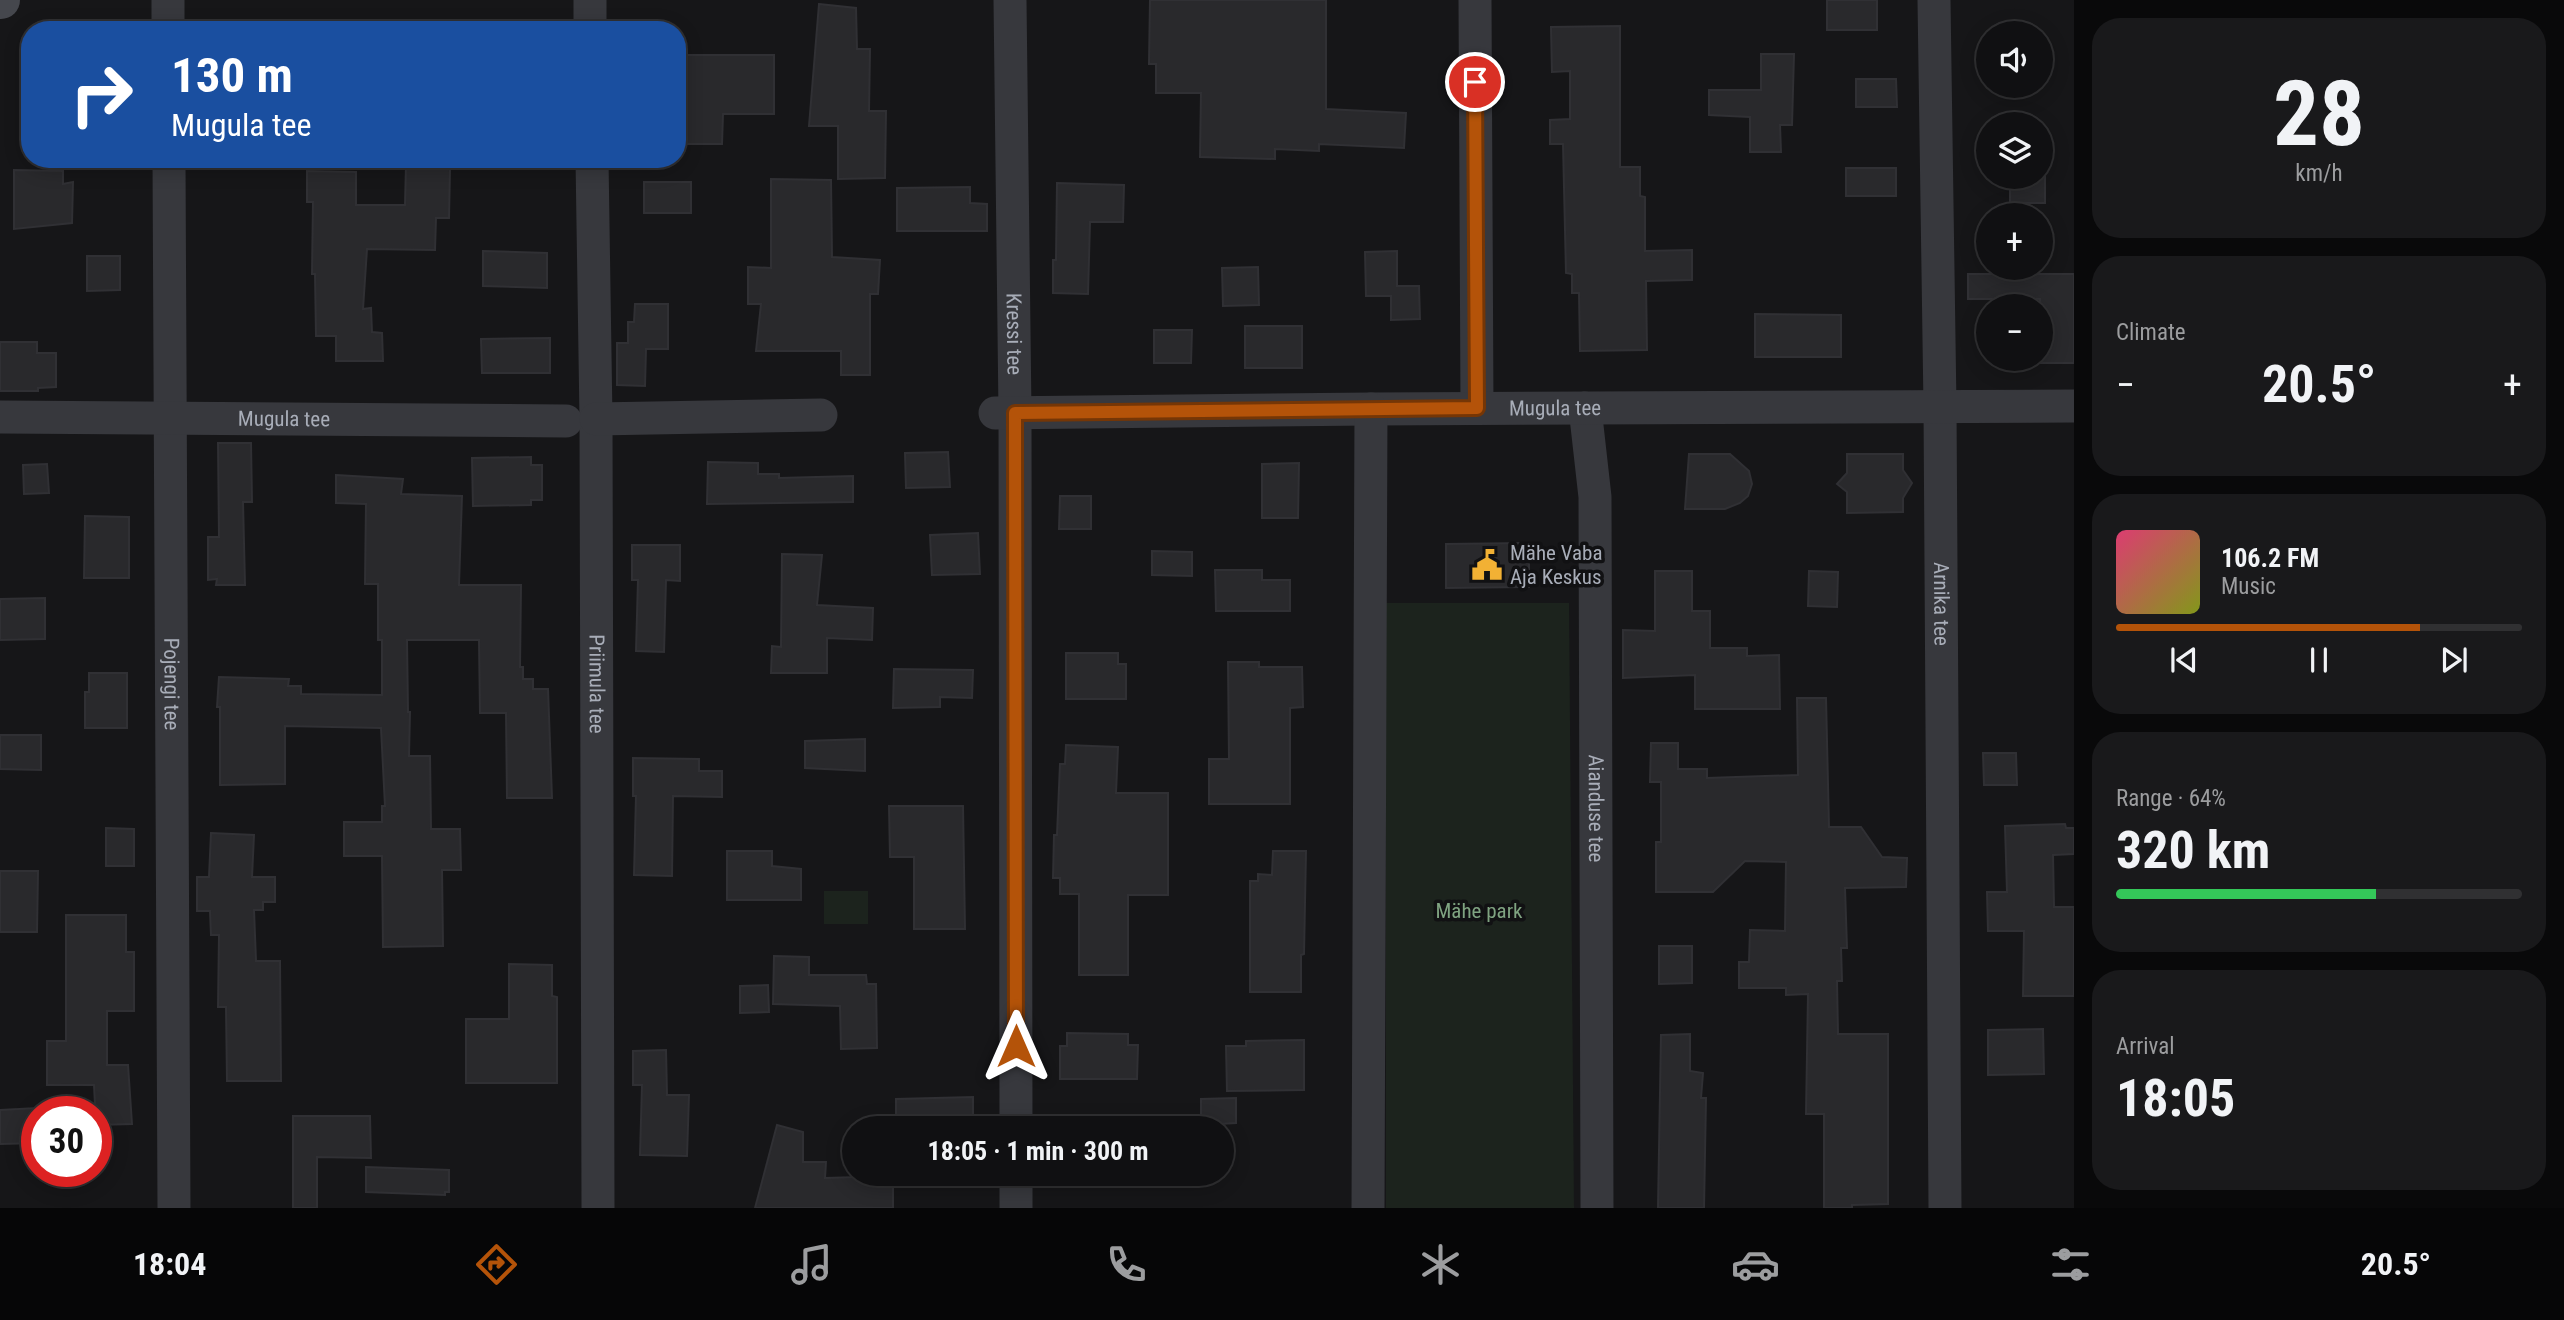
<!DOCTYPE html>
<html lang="en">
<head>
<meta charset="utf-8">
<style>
  :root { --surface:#101012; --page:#19191b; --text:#f1f3f6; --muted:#9c9d9f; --line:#303032; --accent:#b45309 }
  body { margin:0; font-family:"Roboto Condensed",sans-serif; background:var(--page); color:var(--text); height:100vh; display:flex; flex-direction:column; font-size:26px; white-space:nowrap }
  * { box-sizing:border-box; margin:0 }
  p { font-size:23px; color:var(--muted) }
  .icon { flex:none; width:38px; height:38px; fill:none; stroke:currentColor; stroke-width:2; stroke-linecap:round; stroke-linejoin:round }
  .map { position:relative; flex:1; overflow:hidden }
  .sheet { display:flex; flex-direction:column; gap:18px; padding:18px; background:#09090a; width:490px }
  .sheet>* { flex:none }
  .top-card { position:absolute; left:21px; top:21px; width:665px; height:147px; border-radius:28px; box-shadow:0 4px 18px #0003,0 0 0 2px var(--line); background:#1a4fa0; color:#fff; overflow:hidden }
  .fabs { position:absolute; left:1976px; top:21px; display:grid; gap:14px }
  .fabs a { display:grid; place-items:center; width:77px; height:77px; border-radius:50%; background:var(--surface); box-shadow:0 4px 18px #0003,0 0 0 2px var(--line); font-size:35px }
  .speed { position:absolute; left:21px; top:1096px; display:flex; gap:14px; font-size:35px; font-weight:700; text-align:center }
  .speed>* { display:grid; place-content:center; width:91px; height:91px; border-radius:50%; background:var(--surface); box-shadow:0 4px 18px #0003,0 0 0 2px var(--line); line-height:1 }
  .speed .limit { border:10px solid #d22; background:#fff; color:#111 }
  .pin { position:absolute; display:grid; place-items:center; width:60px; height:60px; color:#fff; margin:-30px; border:4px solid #fff; border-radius:50%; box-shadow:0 2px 7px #0007 }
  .me { position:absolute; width:77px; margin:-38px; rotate:0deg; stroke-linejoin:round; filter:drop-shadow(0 0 5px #0008) }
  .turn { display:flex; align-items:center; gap:24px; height:147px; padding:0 35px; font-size:32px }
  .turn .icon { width:91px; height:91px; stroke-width:2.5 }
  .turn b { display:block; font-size:49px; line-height:60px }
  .big { font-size:52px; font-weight:700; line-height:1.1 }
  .sheet .tile { flex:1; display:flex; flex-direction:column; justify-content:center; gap:10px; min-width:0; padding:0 24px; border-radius:28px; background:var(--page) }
  .sheet .dial { align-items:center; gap:0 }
  .dial b { font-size:91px; line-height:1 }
  .song { display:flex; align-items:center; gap:21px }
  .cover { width:84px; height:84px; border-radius:10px; background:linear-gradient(135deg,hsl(340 70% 55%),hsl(70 70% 35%)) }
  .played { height:7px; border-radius:4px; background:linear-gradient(90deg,var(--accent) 75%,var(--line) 75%) }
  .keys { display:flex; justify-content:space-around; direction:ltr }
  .heat { display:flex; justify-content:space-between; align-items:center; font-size:38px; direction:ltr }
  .charge { height:10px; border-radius:5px; background:linear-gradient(90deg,#34c759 64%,var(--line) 0) }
  .trip { position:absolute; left:842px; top:1116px; width:392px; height:70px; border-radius:35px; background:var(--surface); box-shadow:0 4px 18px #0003,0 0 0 2px var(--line); font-weight:700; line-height:70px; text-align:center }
  .tab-bar { display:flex; height:112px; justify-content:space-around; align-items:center; background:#060607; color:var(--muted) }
  .tab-bar .icon { width:49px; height:49px }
  .tab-bar .on { color:var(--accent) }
  .tab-bar b { font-size:32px; color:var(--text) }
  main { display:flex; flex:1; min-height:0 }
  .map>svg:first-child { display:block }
  .green { fill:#1c231d }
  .building { fill:#29292c; stroke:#303034; stroke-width:2 }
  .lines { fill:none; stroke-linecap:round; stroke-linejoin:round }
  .minor { stroke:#37383d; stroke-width:33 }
  .secondary { stroke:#45474d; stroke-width:38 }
  .route-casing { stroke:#753606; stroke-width:18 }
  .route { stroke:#b45309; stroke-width:12 }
  .labels { text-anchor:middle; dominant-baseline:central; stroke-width:7; stroke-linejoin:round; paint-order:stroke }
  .street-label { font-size:21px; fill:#a8adb8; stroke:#111113 }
  .poi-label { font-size:21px; fill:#a8adb8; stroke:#111113; text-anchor:start }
  .park-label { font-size:21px; fill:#7fa381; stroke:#111113 }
</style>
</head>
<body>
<main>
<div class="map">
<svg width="2074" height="1208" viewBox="0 0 2074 1208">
  <rect width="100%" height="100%" fill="#161618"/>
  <g class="green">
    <path d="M 1386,603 L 1569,603 L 1574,1208 L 1386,1208 Z"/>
    <rect x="824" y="891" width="44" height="33"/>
  </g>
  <g class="building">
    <path d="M 1150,0 L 1326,0 L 1326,109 L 1406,113 L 1404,148 L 1319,144 L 1319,151 L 1275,149 L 1275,159 L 1200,157 L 1201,93 L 1156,93 L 1156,64 L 1149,64 Z"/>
    <rect x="1827" y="0" width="50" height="30"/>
    <path d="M 819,4 L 856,8 L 857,49 L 870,49 L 869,111 L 886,111 L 885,178 L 838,179 L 838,126 L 809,126 Z"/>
    <path d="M 1620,26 L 1620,167 L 1640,167 L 1640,196 L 1645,197 L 1645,251 L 1692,250 L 1692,280 L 1646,281 L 1647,350 L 1580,351 L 1579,293 L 1572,293 L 1572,274 L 1566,273 L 1563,144 L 1550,144 L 1550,120 L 1570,119 L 1570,71 L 1552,72 L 1551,27 Z"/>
    <path d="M 1761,54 L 1794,54 L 1792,125 L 1780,125 L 1781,152 L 1750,152 L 1750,117 L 1709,115 L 1709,90 L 1761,90 Z"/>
    <path d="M 680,55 L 774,55 L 774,114 L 723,114 L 722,144 L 682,144 Z"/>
    <path d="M 1856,79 L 1896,79 L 1897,107 L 1856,107 Z"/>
    <path d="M 406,165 L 450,169 L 449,218 L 436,218 L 435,250 L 367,249 L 363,309 L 371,308 L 372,332 L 382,333 L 383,361 L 336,361 L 336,336 L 316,336 L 315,274 L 312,274 L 313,202 L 307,202 L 307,171 L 356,172 L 356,205 L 405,205 Z"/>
    <rect x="1846" y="168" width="50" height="28"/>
    <path d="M 14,170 L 63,171 L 63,184 L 73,182 L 72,223 L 14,229 Z"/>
    <rect x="2010" y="177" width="35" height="26"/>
    <path d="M 771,179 L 831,180 L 832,257 L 880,260 L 878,294 L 870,294 L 870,375 L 841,375 L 841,351 L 756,351 L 761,304 L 748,304 L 748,267 L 771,268 Z"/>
    <rect x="644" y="182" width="47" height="31"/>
    <path d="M 1057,183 L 1124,185 L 1123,222 L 1090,222 L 1088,294 L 1053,293 L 1053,260 L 1056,260 Z"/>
    <path d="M 970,187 L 970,203 L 987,204 L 987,231 L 897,231 L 897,188 Z"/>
    <path d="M 483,251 L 547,253 L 547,288 L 483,286 Z"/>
    <path d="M 1397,251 L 1397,286 L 1419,286 L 1420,319 L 1391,320 L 1391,296 L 1366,296 L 1365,252 Z"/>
    <path d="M 87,256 L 120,256 L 120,290 L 87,291 Z"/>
    <path d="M 1258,267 L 1259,305 L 1223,306 L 1222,268 Z"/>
    <path d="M 1968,274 L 2074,274 L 2074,363 L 2040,363 L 2040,299 L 1968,299 Z"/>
    <path d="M 635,304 L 668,304 L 668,349 L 646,349 L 645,386 L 617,385 L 617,343 L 628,343 L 628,322 L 634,322 Z"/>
    <path d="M 1755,314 L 1841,315 L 1841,357 L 1755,357 Z"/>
    <rect x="1245" y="326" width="57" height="42"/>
    <path d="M 1154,330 L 1192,330 L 1191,363 L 1154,363 Z"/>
    <path d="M 550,338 L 550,373 L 482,373 L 481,339 Z"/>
    <path d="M 0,342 L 37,342 L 37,353 L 56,353 L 56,387 L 38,388 L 38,391 L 0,391 Z"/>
    <path d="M 218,443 L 251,443 L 252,502 L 243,502 L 245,585 L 216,585 L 217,579 L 208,580 L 208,537 L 219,537 Z"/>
    <path d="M 948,452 L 950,487 L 906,488 L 905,453 Z"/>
    <path d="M 1689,454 L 1730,454 L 1749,471 L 1752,484 L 1748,496 L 1740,503 L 1725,509 L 1685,509 Z"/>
    <path d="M 1847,454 L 1903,454 L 1903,470 L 1912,483 L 1903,498 L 1903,512 L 1847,513 L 1847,492 L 1837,484 L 1847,473 Z"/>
    <path d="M 531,457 L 531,465 L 542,465 L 542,500 L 531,500 L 531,505 L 473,506 L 472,458 Z"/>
    <path d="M 708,462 L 758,463 L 758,474 L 779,474 L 779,478 L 853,476 L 853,502 L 707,504 Z"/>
    <path d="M 1299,463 L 1298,518 L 1262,518 L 1262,464 Z"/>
    <path d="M 47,464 L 49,493 L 24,494 L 23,465 Z"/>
    <path d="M 336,475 L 403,479 L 401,494 L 462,496 L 459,585 L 521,585 L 520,667 L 523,667 L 523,679 L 533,679 L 533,689 L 548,689 L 552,798 L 507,798 L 506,713 L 480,713 L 479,640 L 407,640 L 408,712 L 410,712 L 409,756 L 430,756 L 431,829 L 460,829 L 461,870 L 442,870 L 443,946 L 383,947 L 382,856 L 344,856 L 344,822 L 382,822 L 382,806 L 385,806 L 381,728 L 285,726 L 285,784 L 220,785 L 220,707 L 217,707 L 219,677 L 289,679 L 288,686 L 301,686 L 301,694 L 382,695 L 382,640 L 378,640 L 378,584 L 365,584 L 366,504 L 336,503 Z"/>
    <path d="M 1060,496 L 1091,496 L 1091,529 L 1059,529 Z"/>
    <path d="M 85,516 L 129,517 L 129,578 L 84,578 Z"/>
    <path d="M 978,533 L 980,574 L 932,575 L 930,535 Z"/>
    <path d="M 1529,543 L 1529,587 L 1446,588 L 1446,544 Z"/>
    <path d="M 632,545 L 680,545 L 680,581 L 666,580 L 664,652 L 636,651 L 638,580 L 632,580 Z"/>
    <path d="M 1152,551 L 1192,552 L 1192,576 L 1152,575 Z"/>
    <path d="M 782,554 L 822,555 L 817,605 L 873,608 L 872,640 L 827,638 L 827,673 L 771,673 L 772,646 L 781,647 Z"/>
    <path d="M 1215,570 L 1262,570 L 1262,580 L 1290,580 L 1290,611 L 1216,611 Z"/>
    <path d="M 1655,571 L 1692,571 L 1692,611 L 1710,611 L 1710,648 L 1747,648 L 1747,656 L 1779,655 L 1780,709 L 1695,709 L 1695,675 L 1623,678 L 1623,630 L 1655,631 Z"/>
    <path d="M 1809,571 L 1838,572 L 1837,607 L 1808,606 Z"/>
    <path d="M 45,598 L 45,639 L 0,640 L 0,599 Z"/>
    <path d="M 1066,653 L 1118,653 L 1118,664 L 1126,664 L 1126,699 L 1066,699 Z"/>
    <path d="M 1228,662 L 1259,662 L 1259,667 L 1302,667 L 1303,707 L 1290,708 L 1290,804 L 1209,804 L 1209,759 L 1229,759 Z"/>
    <path d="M 894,669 L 973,670 L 972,698 L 940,697 L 940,707 L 893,708 Z"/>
    <path d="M 89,673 L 127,673 L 127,728 L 85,728 L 85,692 L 89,692 Z"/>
    <path d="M 1797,698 L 1826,698 L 1829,827 L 1861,827 L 1882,857 L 1907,858 L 1906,887 L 1845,888 L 1847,948 L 1841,948 L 1842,981 L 1837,981 L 1838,1034 L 1888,1034 L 1888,1204 L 1852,1205 L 1852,1208 L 1824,1208 L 1824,1114 L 1806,1114 L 1808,994 L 1786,995 L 1786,988 L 1739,988 L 1739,962 L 1749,962 L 1750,930 L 1785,931 L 1786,862 L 1745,861 L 1713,892 L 1656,892 L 1656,842 L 1661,842 L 1661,782 L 1650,782 L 1651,743 L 1678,743 L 1678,769 L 1707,769 L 1707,778 L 1798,775 Z"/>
    <path d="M 0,735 L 41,735 L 41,770 L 0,769 Z"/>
    <path d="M 865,739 L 865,771 L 805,768 L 805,741 Z"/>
    <path d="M 1066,745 L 1118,747 L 1116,793 L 1168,793 L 1168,895 L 1128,895 L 1128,975 L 1079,975 L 1079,894 L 1060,894 L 1060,878 L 1053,878 L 1054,835 L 1057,835 L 1060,764 L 1065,764 Z"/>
    <path d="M 1983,753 L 2016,753 L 2017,785 L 1984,785 Z"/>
    <path d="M 633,758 L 699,759 L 699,771 L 722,771 L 722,797 L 673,796 L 672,876 L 634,875 L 636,796 L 633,796 Z"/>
    <path d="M 889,806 L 963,806 L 965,929 L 914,929 L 914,857 L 890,857 Z"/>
    <path d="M 2065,824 L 2066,828 L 2074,828 L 2074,854 L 2053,855 L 2054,907 L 2074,907 L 2074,996 L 2023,996 L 2024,931 L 1988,931 L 1987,892 L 2007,892 L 2005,826 Z"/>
    <path d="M 106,828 L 134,829 L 134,866 L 106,866 Z"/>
    <path d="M 211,833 L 254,835 L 252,877 L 275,877 L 275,902 L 263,902 L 263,910 L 254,910 L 256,961 L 280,961 L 281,1081 L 227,1081 L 226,1007 L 218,1007 L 219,935 L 211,935 L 210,911 L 197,911 L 197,877 L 209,877 Z"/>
    <path d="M 727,851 L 772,851 L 772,866 L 801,869 L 801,900 L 727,900 Z"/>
    <path d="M 1273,851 L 1306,851 L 1304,954 L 1301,955 L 1301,992 L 1250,992 L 1250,881 L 1258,881 L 1258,874 L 1272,875 Z"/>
    <path d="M 0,871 L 38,871 L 37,932 L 0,932 Z"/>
    <path d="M 66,915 L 126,915 L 126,952 L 134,952 L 134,1011 L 107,1011 L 107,1065 L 128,1065 L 132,1124 L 96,1125 L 94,1085 L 47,1085 L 47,1041 L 66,1041 Z"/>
    <path d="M 1659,946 L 1692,946 L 1692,983 L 1659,984 Z"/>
    <path d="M 774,956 L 809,957 L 809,975 L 866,975 L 867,984 L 876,984 L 877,1048 L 841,1049 L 840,1006 L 773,1004 Z"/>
    <path d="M 509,964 L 552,965 L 552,996 L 557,997 L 557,1083 L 466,1083 L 466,1019 L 509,1019 Z"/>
    <path d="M 768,985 L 769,1012 L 740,1013 L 740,986 Z"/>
    <path d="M 2043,1029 L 2044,1074 L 1988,1075 L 1988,1030 Z"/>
    <path d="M 1067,1033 L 1128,1034 L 1128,1045 L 1138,1045 L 1137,1079 L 1060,1079 L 1060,1046 L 1067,1046 Z"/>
    <path d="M 1690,1034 L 1690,1071 L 1703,1073 L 1701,1098 L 1706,1098 L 1704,1208 L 1658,1208 L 1661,1035 Z"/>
    <path d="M 1304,1040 L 1304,1090 L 1227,1091 L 1226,1046 L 1246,1046 L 1246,1041 Z"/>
    <path d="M 666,1050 L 667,1095 L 689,1095 L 687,1156 L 640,1155 L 642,1085 L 633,1085 L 633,1051 Z"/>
    <path d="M 973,1097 L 973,1129 L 896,1129 L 896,1099 Z"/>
    <path d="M 1236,1098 L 1236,1123 L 1201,1125 L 1201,1099 Z"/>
    <path d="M 37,1108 L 37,1143 L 0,1144 L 0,1110 Z"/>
    <path d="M 293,1116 L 370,1116 L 371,1158 L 317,1157 L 317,1208 L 293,1208 Z"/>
    <path d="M 777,1125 L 803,1132 L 803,1162 L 826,1162 L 825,1178 L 893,1176 L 893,1208 L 755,1208 Z"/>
    <path d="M 366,1167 L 449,1170 L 449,1192 L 445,1192 L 445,1195 L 366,1192 Z"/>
  </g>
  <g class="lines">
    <g class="minor">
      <path d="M 168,0 L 168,30"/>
      <path d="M 590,0 L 590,30"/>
      <path id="s1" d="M 1010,0 L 1015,413 L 1016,1129"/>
      <path d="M 1475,0 L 1477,408"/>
      <path id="s2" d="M 1934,0 L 1940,407 L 1945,1208"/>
      <path id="s3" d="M 169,159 L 174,1208"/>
      <path id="s4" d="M 592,159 L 596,419 L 598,1208"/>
      <path id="s5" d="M 1585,408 L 1595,497 L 1597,1208"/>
      <path id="s6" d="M 995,413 L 1371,409 L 2074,406"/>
      <path id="s7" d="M 0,417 L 566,421"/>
      <path d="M 596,419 L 821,415"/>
      <path d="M 1016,1174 L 1016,1208"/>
      <path d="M 1368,1208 L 1371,409"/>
    </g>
    <path class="secondary" d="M 0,0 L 1,0"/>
  </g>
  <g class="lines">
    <defs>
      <path id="route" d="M 1016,1046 L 1015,413 L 1477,408 L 1475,82"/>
    </defs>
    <use href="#route" class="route-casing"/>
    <use href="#route" class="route"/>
  </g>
  <defs>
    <symbol id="civic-bare" viewBox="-9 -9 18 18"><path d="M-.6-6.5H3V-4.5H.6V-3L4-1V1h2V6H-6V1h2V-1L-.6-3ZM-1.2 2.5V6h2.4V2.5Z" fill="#f2b134" stroke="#111113" stroke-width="2.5" paint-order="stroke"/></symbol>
  </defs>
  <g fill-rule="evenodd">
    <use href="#civic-bare" x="1465" y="543" width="44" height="44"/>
  </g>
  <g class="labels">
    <g class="street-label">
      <text stroke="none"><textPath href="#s1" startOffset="334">Kressi tee</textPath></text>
      <text stroke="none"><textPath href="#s6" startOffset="560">Mugula tee</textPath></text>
      <text stroke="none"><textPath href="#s7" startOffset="284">Mugula tee</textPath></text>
      <text stroke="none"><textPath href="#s2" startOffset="604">Arnika tee</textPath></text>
      <text stroke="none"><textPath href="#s3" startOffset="525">Pojengi tee</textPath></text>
      <text stroke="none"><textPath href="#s4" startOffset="525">Priimula tee</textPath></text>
      <text stroke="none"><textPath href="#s5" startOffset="401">Aianduse tee</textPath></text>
    </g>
    <g class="poi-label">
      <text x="1510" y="553">Mähe Vaba<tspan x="1510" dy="24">Aja Keskus</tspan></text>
    </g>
    <g class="park-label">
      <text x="1479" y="911">Mähe park</text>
    </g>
  </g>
</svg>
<div class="fabs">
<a><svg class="icon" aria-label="sound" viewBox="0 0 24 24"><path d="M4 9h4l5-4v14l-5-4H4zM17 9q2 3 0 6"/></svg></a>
<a><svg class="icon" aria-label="layers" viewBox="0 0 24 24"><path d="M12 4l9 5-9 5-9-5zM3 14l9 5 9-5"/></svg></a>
<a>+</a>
<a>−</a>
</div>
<div class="speed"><div class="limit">30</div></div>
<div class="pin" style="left:1475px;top:82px;background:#d93025"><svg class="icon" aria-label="arrive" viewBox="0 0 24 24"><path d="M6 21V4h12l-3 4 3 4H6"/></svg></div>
<svg class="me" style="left:1016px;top:1046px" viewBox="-20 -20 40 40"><path d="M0-17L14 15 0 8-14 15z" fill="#b45309" stroke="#fff" stroke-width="4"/></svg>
<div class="trip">18:05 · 1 min · 300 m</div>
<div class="top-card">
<div class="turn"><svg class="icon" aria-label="right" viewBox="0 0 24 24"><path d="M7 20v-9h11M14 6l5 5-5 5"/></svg><div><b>130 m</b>Mugula tee</div></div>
</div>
</div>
<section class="sheet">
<div class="tile dial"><b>28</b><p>km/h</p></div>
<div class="tile"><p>Climate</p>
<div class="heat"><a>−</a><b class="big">20.5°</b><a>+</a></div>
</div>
<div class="tile">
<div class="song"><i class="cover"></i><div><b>106.2 FM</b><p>Music</p></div></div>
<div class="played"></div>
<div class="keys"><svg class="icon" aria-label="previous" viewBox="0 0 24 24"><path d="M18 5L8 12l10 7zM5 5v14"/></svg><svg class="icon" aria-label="pause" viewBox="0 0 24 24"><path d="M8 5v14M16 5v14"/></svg><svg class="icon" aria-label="next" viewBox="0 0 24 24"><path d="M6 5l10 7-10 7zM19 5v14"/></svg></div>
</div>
<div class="tile"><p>Range · 64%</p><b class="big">320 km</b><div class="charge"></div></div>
<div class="tile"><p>Arrival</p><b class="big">18:05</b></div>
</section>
</main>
<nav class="tab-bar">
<b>18:04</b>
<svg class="icon on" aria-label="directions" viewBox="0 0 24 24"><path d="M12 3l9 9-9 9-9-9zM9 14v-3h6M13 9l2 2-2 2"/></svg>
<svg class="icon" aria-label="music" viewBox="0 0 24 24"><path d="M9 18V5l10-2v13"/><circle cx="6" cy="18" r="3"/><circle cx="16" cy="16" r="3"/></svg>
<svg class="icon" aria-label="phone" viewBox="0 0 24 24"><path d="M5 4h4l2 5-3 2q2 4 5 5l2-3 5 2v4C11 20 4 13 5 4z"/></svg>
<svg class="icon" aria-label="climate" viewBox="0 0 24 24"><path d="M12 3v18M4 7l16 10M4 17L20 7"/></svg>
<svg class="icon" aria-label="car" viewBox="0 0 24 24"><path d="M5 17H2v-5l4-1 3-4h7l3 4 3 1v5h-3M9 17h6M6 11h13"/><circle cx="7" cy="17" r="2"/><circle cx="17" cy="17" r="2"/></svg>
<svg class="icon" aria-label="filters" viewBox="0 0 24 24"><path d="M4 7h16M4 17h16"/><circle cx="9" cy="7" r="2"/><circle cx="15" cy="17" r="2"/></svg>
<b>20.5°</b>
</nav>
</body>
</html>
